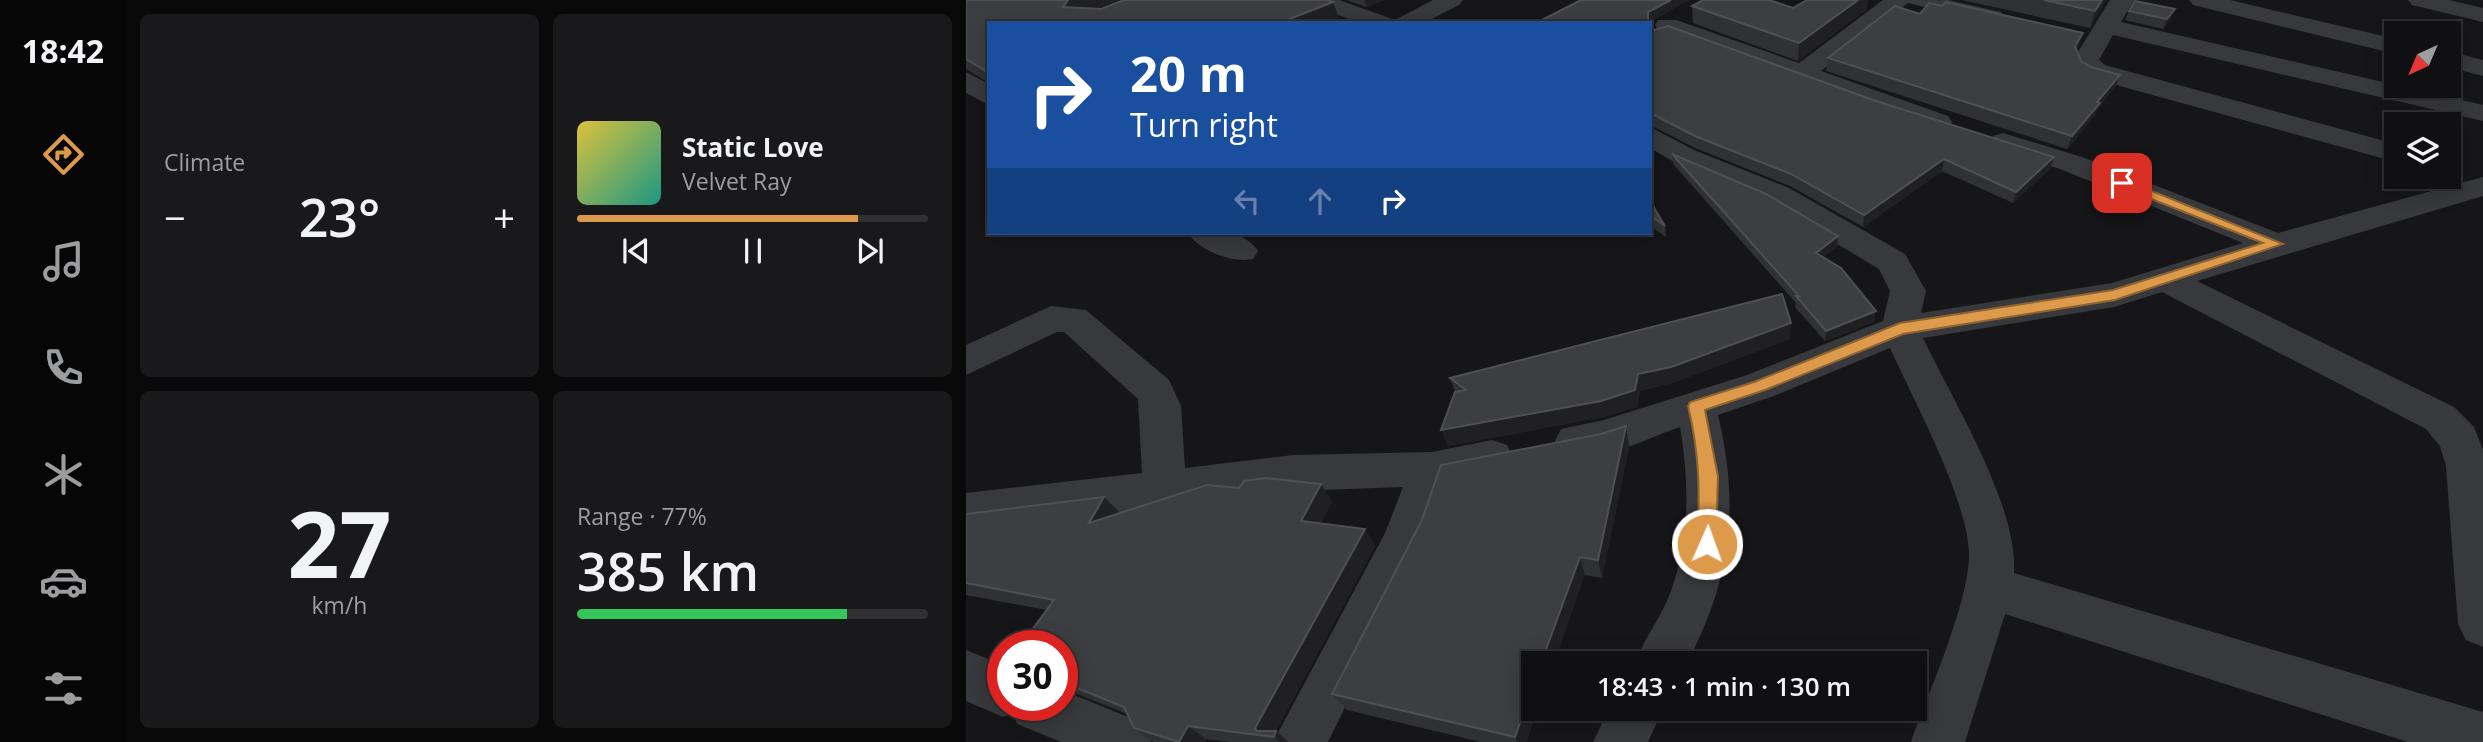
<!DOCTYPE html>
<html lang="en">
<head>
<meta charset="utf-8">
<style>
  :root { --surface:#101012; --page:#19191b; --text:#f1f3f6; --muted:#9c9d9f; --line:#303032; --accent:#dc9a4a }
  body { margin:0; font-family:"Open Sans",sans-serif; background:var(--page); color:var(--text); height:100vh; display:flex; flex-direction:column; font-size:26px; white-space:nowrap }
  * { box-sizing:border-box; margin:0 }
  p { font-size:23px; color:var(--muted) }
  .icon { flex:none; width:38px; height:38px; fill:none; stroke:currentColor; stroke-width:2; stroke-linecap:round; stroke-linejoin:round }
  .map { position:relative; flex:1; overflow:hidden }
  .sheet { display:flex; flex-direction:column; gap:14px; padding:14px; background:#09090a; width:840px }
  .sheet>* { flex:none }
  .top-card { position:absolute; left:21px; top:21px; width:665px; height:214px; border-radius:0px; box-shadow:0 4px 18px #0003,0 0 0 2px var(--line); background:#1a4fa0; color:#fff; overflow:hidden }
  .needle { width:46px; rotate:224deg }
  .fabs { position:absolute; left:1418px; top:21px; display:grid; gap:14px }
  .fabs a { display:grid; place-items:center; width:77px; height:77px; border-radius:0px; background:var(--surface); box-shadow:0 4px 18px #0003,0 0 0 2px var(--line); font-size:35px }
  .speed { position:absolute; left:21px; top:630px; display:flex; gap:14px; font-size:35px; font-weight:700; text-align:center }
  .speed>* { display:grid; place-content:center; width:91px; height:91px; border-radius:50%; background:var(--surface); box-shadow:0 4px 18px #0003,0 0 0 2px var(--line); line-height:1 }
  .speed .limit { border:10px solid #d22; background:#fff; color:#111 }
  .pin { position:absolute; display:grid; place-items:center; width:60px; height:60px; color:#fff; margin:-30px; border-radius:14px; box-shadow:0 4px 10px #0006 }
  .me { position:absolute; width:77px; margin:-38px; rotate:2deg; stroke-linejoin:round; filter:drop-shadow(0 0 5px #0008) }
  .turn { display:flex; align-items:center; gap:24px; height:147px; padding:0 28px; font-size:32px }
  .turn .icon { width:91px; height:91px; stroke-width:2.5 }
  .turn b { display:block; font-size:49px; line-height:60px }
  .lanes { display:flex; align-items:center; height:66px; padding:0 28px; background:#0003; justify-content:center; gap:35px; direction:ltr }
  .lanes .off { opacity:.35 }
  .big { font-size:52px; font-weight:600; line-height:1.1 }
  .sheet .card { flex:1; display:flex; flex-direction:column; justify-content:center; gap:10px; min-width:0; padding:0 24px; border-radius:10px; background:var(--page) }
  .sheet .dial { align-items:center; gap:0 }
  .dial b { font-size:91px; line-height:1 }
  .song { display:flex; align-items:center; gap:21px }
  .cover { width:84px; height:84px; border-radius:10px; background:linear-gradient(135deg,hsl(50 70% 55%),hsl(170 70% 35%)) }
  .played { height:7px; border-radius:4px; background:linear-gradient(90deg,var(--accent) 80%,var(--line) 80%) }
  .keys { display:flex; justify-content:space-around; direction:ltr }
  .heat { display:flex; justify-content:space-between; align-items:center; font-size:38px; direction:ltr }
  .charge { height:10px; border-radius:5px; background:linear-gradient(90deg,#34c759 77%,var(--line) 0) }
  .sheet .tiles { flex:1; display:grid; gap:14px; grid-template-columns:repeat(2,1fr) }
  .trip { position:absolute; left:555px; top:651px; width:406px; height:70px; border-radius:0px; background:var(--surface); box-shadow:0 4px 18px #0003,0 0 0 2px var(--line); font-weight:600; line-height:70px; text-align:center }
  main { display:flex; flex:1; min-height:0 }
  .menu { display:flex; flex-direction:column; width:126px; justify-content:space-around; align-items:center; background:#060607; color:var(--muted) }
  .menu .icon { width:49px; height:49px }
  .menu .current { color:var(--accent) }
  .menu b { font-size:32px; color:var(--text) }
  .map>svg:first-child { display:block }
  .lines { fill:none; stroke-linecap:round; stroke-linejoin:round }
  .street { fill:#38393c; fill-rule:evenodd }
  .wall { fill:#2f3133 }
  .shaded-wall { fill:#202022 }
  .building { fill:#3c3e41; stroke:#4e5053; stroke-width:2 }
  .route { fill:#dc9a4a; stroke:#8f6430; stroke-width:2 }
</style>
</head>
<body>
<main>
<nav class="menu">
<b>18:42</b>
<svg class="icon current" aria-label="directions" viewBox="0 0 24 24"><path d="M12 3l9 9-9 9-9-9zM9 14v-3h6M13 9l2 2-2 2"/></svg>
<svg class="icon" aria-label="music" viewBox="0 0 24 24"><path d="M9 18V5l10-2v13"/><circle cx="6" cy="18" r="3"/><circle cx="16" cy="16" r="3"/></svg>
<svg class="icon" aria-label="phone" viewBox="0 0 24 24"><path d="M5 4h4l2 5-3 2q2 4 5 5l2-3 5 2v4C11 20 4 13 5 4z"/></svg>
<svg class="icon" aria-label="climate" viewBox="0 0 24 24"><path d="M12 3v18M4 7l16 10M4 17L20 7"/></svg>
<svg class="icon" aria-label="car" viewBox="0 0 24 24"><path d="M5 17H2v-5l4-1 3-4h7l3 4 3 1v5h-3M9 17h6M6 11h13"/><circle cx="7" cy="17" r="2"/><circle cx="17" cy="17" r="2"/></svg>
<svg class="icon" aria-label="filters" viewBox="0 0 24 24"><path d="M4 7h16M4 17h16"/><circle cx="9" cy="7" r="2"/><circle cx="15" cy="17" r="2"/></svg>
</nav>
<section class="sheet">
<div class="tiles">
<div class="card"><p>Climate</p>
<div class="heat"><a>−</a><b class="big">23°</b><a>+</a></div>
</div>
<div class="card">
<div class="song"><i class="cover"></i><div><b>Static Love</b><p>Velvet Ray</p></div></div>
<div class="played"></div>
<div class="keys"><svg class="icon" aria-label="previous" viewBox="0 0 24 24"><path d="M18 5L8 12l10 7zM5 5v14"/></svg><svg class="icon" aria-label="pause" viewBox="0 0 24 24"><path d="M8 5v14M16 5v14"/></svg><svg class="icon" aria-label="next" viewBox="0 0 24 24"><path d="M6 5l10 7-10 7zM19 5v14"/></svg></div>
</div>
<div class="card dial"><b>27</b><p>km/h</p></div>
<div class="card"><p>Range · 77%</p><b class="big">385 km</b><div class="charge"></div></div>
</div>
</section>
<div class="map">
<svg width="1517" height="742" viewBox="0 0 1517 742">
  <rect width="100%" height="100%" fill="#161618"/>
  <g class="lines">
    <g class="street">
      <path d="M 338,0 L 373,0 L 429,20 L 467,0 L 497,0 L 493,5 L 458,23 L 395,23 L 342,5 Z"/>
      <path d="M 917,0 L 982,0 L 1035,12 L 1039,17 L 1035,22 L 1027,24 L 942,3 L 855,71 L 982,116 L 986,122 L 982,128 L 972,130 L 962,128 L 692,30 L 689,25 L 692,20 L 710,20 L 833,63 Z"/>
      <path d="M 1144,0 L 1168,0 L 1155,22 L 1517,105 L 1517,121 L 1147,35 L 1133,60 L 1139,65 L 1430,144 L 1430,162 L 1121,77 L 1112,71 L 1107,60 Z"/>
      <path d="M 1223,0 L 1264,0 L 1430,39 L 1430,54 L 1227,5 Z"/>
      <path d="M 1442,0 L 1483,0 L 1517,8 L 1517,22 L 1446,5 Z"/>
      <path d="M 1482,51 L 1517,60 L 1517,76 L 1482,67 Z"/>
      <path d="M 0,72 L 23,84 L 23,105 L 0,93 Z"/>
      <path d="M 684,127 L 728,150 L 823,188 L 939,254 L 960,291 L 955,313 L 1146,283 L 1277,243 L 1094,169 L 1027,148 L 1023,142 L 1027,136 L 1037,133 L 1116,157 L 1312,233 L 1517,177 L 1517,196 L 1231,281 L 1488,407 L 1508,427 L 1517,450 L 1517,647 L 1500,640 L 1492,624 L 1480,466 L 1474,446 L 1460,429 L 1196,292 L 1148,307 L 957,338 C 987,401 1052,505 1048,573 L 1517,712 L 1517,742 L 1442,742 L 1039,614 L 999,742 L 945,742 C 962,694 1004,600 1003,553 C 1001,498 948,401 924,348 L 808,396 L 752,415 C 774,508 765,579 721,663 L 669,663 C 677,641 691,623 701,601 C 724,547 724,485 714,427 C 679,439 632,465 595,453 L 589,441 L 595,429 L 638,420 L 781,375 L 917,321 L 924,291 L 913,269 L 801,202 L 708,162 L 684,148 Z"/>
      <path d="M 222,233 C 246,233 277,228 292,251 L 287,259 C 267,264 232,250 222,233 Z"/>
      <path d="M 85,306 L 120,310 L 203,380 L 215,406 L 219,468 L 327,455 L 466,452 L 526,440 L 541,445 L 547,457 L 541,469 L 482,483 L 462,540 L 362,742 L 307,742 L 419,533 L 437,487 L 327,491 L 0,531 L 0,493 L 176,473 L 172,399 L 98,332 L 91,332 L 0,375 L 0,345 Z"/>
      <path d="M 0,650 L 37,665 L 37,705 L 96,705 L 96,690 L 177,723 L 185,742 L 95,742 L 51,724 L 47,713 L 37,717 L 0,701 Z"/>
      <path d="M 643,709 L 697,709 L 682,742 L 627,742 Z"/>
    </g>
  </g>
  <g class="wall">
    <path d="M 0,0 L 152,0 L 130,9 L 367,2 L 373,18 L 23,23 L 23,83 L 0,69 Z"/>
    <path d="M 380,0 L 418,0 L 401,7 Z"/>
    <path d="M 995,0 L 1140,0 L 1124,28 Z"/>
    <path d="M 726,6 L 827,8 L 901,9 L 832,61 L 727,23 Z"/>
    <path d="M 1163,11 L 1205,19 L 1197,29 L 1159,20 Z"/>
    <path d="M 954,14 L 1113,46 L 1110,50 L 1115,61 L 1125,67 L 1154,75 L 1149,87 L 1132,108 L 1129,116 L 1101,149 L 860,71 L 862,58 Z"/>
    <path d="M 684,31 L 1084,169 L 1047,203 L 976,171 L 897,227 L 824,186 L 729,148 L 684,125 Z"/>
    <path d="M 706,154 L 871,247 L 857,257 L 908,322 L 859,341 L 829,307 L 830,303 L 707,164 Z"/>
    <path d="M 684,201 L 699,226 L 700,237 L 684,226 Z"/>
    <path d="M 824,339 L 706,383 L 674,391 L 671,407 L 637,417 L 482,446 L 489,392 L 484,378 Z"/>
    <path d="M 660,426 L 663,447 L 636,578 L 619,575 L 567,709 L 572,709 L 560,742 L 515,742 L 381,710 L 366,694 L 635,434 Z"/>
    <path d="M 355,484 L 366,502 L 354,524 L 399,529 L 409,546 L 310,731 L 322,742 L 264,742 L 240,739 L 239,742 L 187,742 L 168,728 L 161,714 L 96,688 L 96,646 L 81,610 L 0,595 L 0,514 L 154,513 L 273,488 Z"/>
  </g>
  <g class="shaded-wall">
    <path d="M 102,0 L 152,0 L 112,16 L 97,7 Z"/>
    <path d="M 398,0 L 418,0 L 401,7 Z"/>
    <path d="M 705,0 L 724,0 L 682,23 L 682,12 Z"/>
    <path d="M 892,0 L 902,0 L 901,9 L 832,61 L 833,43 Z"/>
    <path d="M 1136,0 L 1140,0 L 1138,4 L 1124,28 L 1129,11 Z"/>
    <path d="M 367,2 L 373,18 L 361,23 L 322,23 L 321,20 Z"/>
    <path d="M 1209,9 L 1205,19 L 1197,29 L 1201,19 Z"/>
    <path d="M 1117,33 L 1113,46 L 1105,59 L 1109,46 Z"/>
    <path d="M 1154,75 L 1149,87 L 1132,108 L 1129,116 L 1101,149 L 1106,136 Z"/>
    <path d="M 1088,157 L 1084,169 L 1047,203 L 1050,192 Z"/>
    <path d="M 978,159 L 976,171 L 897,227 L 898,215 Z"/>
    <path d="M 872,236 L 871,247 L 849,263 L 850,253 Z"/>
    <path d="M 910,311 L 908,322 L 859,341 L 860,331 Z"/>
    <path d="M 825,323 L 824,339 L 706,383 L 674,391 L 671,407 L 637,417 L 482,446 L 475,430 L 672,374 Z"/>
    <path d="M 660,426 L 663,447 L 636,578 L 632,560 Z"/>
    <path d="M 355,484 L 366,502 L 347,538 L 335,521 Z"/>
    <path d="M 138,497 L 156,515 L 123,523 Z"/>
    <path d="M 399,529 L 409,546 L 307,737 L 291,731 L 289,728 Z"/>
    <path d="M 614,557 L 619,575 L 588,663 L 575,663 Z"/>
    <path d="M 567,686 L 567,709 L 572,709 L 560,742 L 551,742 L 549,737 Z"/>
    <path d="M 222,726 L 240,739 L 239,742 L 213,742 Z"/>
    <path d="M 310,731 L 322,742 L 314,742 L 308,737 Z"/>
  </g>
  <g class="building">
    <path d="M 0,0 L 102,0 L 97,7 L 135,9 L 158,0 L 361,0 L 367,2 L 321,20 L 331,23 L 23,23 L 23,73 L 0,59 Z"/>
    <path d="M 615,0 L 705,0 L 682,12 L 682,23 L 570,23 Z"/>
    <path d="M 737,0 L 803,0 L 827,8 L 841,0 L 892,0 L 833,43 L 726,6 Z"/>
    <path d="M 1078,0 L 1136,0 L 1129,11 Z"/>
    <path d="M 1169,1 L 1209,9 L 1201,19 L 1163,11 Z"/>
    <path d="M 980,2 L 1117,33 L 1109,46 L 1115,61 L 1125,67 L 1154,75 L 1131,102 L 1134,103 L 1106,136 L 862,58 L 929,6 L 954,14 L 963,3 L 976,6 Z"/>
    <path d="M 702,26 L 910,101 L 1088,157 L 1050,192 L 978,159 L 898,215 L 825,174 L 729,136 L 684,113 L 684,31 Z"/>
    <path d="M 706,154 L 800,194 L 872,236 L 850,253 L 875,268 L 910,311 L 860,331 L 830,296 L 833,296 Z"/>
    <path d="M 684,201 L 699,226 L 684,215 Z"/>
    <path d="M 816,294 L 825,323 L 705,367 L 672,374 L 669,390 L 635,401 L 475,430 L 489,392 L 500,390 L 484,378 Z"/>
    <path d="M 660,426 L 632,560 L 614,557 L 575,663 L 567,663 L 567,686 L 549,737 L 366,694 L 455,522 L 475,465 L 635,434 Z"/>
    <path d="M 299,478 L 355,484 L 335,521 L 399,529 L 289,728 L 291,731 L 310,731 L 308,737 L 222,726 L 213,742 L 168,728 L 158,707 L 96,682 L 96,646 L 54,646 L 88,600 L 0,583 L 0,514 L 138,497 L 123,523 L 241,485 L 273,488 L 278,481 Z"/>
  </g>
  <path class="route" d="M 1152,181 L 1161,181 L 1317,244 L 1149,300 L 937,334 L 799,390 L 739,410 L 752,476 L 750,544 L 747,550 L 741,552 L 734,550 L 731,544 C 734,494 734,456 722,406 L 724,402 L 788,382 L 934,323 L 1147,290 L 1297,243 L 1152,186 Z"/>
</svg>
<div class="fabs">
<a><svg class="needle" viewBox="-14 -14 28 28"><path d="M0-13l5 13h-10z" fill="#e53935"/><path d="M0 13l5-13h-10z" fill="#9c9d9f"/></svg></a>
<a><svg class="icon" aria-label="layers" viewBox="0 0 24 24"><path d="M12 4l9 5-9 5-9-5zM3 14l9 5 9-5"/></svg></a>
</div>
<div class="speed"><div class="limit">30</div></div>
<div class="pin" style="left:1156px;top:183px;background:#d93025"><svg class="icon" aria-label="arrive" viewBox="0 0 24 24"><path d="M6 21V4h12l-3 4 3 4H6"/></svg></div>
<svg class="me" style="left:741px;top:544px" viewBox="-20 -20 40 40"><circle r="17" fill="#dc9a4a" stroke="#fff" stroke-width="3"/><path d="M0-11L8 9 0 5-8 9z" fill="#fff"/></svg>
<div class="trip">18:43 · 1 min · 130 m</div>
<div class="top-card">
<div class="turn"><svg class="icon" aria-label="right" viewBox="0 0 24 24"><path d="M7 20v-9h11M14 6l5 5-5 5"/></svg><div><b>20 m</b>Turn right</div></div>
<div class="lanes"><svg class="icon off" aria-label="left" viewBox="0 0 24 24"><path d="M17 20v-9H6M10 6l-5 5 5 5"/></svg><svg class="icon off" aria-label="ahead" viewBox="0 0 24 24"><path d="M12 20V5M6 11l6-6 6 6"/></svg><svg class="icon" aria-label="right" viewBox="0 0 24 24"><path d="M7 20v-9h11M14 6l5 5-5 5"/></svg></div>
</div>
</div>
</main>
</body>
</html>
